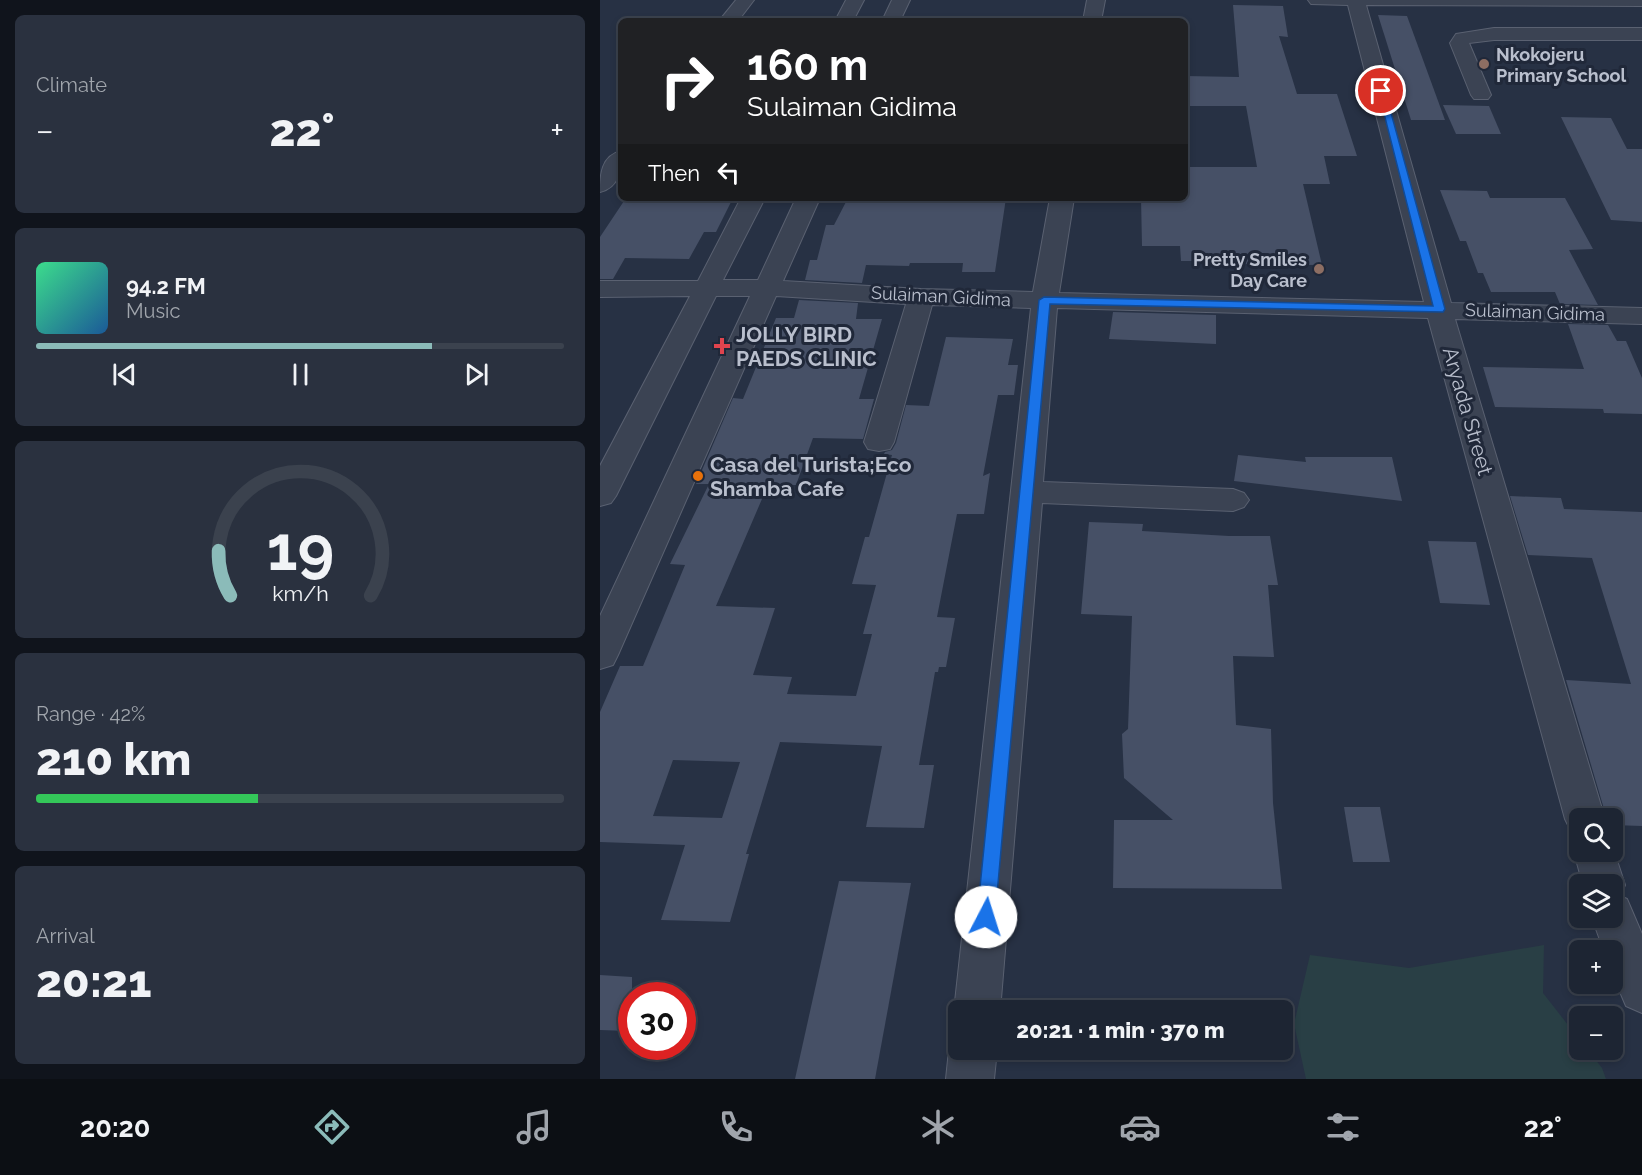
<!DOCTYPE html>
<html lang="en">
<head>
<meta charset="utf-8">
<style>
  :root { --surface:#1d2533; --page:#2a313f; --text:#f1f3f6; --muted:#a0a5ac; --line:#3b424e; --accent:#8bbbb9 }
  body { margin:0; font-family:Raleway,sans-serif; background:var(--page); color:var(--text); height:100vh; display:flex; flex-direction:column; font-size:22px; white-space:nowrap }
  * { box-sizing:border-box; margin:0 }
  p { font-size:20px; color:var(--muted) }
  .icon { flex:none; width:33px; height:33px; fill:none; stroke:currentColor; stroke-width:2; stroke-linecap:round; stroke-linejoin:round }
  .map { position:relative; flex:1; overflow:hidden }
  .panel { display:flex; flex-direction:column; gap:15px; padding:15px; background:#10141c; width:600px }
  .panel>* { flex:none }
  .hud { position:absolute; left:18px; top:18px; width:570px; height:183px; border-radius:9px; box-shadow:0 3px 9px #0003,0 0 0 2px var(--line); background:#202124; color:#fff; overflow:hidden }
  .fabs { position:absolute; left:969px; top:808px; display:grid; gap:12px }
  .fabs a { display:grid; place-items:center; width:54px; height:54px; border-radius:9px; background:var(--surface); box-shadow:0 3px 9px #0003,0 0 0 2px var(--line); font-size:30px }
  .speed { position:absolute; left:18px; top:982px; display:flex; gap:12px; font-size:30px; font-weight:700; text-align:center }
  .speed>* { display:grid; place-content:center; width:78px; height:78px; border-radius:50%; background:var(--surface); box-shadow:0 3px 9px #0003,0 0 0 2px var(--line); line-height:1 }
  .speed .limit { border:9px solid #d22; background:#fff; color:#111 }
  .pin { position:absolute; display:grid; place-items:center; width:51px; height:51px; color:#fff; margin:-26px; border:3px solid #fff; border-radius:50%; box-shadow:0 2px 6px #0007 }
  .me { position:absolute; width:66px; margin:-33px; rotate:5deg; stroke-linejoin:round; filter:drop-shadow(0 0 4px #0008) }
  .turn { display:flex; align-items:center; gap:21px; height:126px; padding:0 30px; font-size:27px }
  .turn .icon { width:78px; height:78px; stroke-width:2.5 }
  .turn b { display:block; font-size:42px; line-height:51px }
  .then { display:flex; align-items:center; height:57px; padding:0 30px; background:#0003; gap:12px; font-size:22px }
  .big { font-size:45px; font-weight:800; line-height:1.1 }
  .panel .card { flex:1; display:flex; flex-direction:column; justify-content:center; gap:9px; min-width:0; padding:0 21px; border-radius:9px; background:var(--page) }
  .panel .dial { align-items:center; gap:0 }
  .dial svg { height:156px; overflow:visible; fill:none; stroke:var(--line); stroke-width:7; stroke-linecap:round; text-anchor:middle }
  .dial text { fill:var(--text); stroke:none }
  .song { display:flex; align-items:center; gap:18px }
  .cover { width:72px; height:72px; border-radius:9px; background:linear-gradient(135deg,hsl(150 70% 55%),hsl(210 70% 35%)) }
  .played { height:6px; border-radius:3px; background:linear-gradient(90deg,var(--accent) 75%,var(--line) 75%) }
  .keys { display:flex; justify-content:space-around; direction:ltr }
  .heat { display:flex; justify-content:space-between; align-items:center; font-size:33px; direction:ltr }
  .charge { height:9px; border-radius:4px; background:linear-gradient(90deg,#34c759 42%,var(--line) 0) }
  .trip { position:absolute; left:348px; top:1000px; width:345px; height:60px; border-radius:9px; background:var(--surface); box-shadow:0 3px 9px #0003,0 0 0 2px var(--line); font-weight:800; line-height:60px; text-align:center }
  .dock { display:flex; height:96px; justify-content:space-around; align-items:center; background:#0c0f14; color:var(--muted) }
  .dock .icon { width:42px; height:42px }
  .dock .selected { color:var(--accent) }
  .dock b { font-size:27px; color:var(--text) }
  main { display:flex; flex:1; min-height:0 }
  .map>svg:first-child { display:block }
  .green { fill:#293f45 }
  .building { fill:#465066; fill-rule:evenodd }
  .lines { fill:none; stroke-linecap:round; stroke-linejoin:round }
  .minor-casing { stroke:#5a6171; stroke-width:2 }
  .minor { fill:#3b4353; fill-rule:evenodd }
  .route { fill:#1a73e8; stroke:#114b97; stroke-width:1.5 }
  .education-dot { fill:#8d6e63; stroke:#202839; stroke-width:2 }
  .health-dot { fill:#e0444e; stroke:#202839; stroke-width:2 }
  .food-dot { fill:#e8710a; stroke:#202839; stroke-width:2 }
  .labels { text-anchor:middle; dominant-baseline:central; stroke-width:6; stroke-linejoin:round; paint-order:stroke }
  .far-poi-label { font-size:18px; font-weight:bold; fill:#b9bfcd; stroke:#202839; text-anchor:start }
  .far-street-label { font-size:18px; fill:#b9bfcd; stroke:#202839 }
  .poi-label { font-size:21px; font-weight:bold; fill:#b9bfcd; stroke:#202839; text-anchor:start }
  .street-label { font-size:21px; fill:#b9bfcd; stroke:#202839 }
</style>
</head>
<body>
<main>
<section class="panel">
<div class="card"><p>Climate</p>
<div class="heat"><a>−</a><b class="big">22°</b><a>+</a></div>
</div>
<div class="card">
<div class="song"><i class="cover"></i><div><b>94.2 FM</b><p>Music</p></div></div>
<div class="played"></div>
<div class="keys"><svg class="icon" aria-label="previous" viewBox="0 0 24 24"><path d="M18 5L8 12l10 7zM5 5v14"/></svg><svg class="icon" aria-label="pause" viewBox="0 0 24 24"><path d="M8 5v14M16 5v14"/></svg><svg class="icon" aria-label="next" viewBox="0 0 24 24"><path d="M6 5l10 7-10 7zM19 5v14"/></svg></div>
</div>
<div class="card dial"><svg viewBox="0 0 100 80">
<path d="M14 69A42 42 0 1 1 86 69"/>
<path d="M14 69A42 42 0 0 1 8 46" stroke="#8bbbb9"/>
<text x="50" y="56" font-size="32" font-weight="700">19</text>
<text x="50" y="72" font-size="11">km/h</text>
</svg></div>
<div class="card"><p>Range · 42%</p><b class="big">210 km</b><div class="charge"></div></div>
<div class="card"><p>Arrival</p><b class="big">20:21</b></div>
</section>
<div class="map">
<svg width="1042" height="1079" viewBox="0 0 1042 1079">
  <rect width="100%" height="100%" fill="#273144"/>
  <path class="green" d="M 944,945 L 943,993 L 979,1039 L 980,1050 L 988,1050 L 1002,1068 L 1006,1079 L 706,1079 L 694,1024 L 710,955 L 809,968 Z"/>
  <g class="building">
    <path d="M 633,5 L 683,6 L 688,37 L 679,36 L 697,94 L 737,94 L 757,156 L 724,156 L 730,184 L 703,184 L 722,265 L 631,264 L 631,261 L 581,261 L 580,246 L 542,246 L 541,198 L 585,198 L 585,167 L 657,167 L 646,106 L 585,106 L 585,76 L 639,77 Z"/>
    <path d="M 778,15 L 807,16 L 845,120 L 811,120 Z"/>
    <path d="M 843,105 L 889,106 L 901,134 L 856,134 Z"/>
    <path d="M 961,117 L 1011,118 L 1027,149 L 1042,149 L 1042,222 L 1011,220 Z"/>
    <path d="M 840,190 L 887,191 L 890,198 L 965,198 L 993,249 L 969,250 L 998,305 L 960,304 L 955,292 L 891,292 L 883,273 L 878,273 L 866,241 L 860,241 Z"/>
    <path d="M 26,198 L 133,198 L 116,232 L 104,232 L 89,259 L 25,258 L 13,279 L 0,279 L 0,237 Z"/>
    <path d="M 248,198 L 406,198 L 395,272 L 362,272 L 363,263 L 310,263 L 309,266 L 266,265 L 262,283 L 205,280 L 210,260 L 217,260 L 226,225 L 234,225 Z"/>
    <path d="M 199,300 L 258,303 L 256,319 L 282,319 L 259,399 L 274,399 L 263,439 L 213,438 L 196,485 L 168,485 L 116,606 L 175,608 L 153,675 L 192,677 L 187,694 L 256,696 L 272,634 L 263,634 L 276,585 L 252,584 L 265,537 L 269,537 L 292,455 L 284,454 L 285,452 L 292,450 L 296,443 L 306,405 L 329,406 L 346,337 L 413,339 L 408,365 L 418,365 L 414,395 L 398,395 L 383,476 L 390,473 L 384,514 L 357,514 L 337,617 L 355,618 L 346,667 L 339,667 L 338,672 L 335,672 L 319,765 L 334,765 L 324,828 L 266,827 L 282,746 L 180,742 L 146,854 L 149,854 L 130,922 L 61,920 L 85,845 L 0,842 L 0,712 L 20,666 L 43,666 L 85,565 L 70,564 L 109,484 L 96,484 L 133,398 L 143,399 L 176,318 L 194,318 ZM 73,760 L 140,762 L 122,818 L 53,816 Z"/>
    <path d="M 513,312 L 616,315 L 616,344 L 509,339 Z"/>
    <path d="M 968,324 L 1008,325 L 1017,341 L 1026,341 L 1042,378 L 1042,414 L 1004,413 L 1003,409 L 895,407 L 883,367 L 984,369 Z"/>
    <path d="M 638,455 L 706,462 L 705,457 L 792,457 L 802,501 L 634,481 Z"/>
    <path d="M 910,496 L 961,498 L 964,509 L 1042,512 L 1042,826 L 1012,825 L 1012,819 L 1007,819 L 966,680 L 1031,684 L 992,558 L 928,555 Z"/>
    <path d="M 489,522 L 543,524 L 542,531 L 629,536 L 670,536 L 678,585 L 668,585 L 674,657 L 633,656 L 636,725 L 671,729 L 673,803 L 682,889 L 513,888 L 514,820 L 573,820 L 524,778 L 522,734 L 528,729 L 532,616 L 481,614 Z"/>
    <path d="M 828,541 L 876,542 L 890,605 L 840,603 Z"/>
    <path d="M 744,807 L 780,807 L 790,862 L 753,862 Z"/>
    <path d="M 239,881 L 311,883 L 275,1079 L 195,1079 Z"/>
    <path d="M 0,975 L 32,977 L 32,1019 L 28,1031 L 0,1030 Z"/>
  </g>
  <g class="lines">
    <defs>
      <g id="minor">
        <path d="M 136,0 L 154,0 L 138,21 L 119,21 Z"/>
        <path d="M 246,0 L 264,0 L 253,21 L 235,21 Z"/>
        <path d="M 292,0 L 310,0 L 300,21 L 282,21 Z"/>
        <path d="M 487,0 L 505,0 L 501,21 L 483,21 Z"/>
        <path d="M 708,0 L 1042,0 L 1042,6 L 766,5 L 851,303 L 1042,308 L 1042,324 L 855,319 L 1005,819 L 980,819 L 980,834 L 971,831 L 965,819 L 828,318 L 457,308 L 443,482 L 633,489 L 644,493 L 649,500 L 644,507 L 633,511 L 442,503 L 400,1011 L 358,1011 L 358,1022 L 354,1011 L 431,308 L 332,305 L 294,442 L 290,449 L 279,451 L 268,449 L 264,442 L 306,304 L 176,296 L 18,655 L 13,665 L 0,669 L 0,616 L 150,296 L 116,296 L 16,496 L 11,503 L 0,506 L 0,466 L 90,296 L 0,297 L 0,281 L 98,281 L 141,198 L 165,198 L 123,280 L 158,280 L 196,198 L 220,198 L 183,281 L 321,289 L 433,292 L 450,198 L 474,198 L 459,293 L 824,302 L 748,5 L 711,4 Z"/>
        <path d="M 894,28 L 1042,28 L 1042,40 L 894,40 L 869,43 L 891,95 L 888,99 L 874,99 L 871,95 L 850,43 L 856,34 Z"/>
        <path d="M 21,151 C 21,169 20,187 0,192 C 0,175 1,156 21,151 Z"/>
        <path d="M 980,841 L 980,852 L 1012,852 L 1012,845 L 1025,885 L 1020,896 L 1027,899 L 1042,934 L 1042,1013 L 1026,1006 L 1012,973 L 1012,951 L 1004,951 L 992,918 L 1012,918 L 1012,885 L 983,885 L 974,852 Z"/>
        <path d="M 358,1033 L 358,1050 L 397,1050 L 394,1079 L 346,1079 L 349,1050 Z"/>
      </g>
    </defs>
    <use href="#minor" class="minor-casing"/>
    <use href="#minor" class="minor"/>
  </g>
  <path class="route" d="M 778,90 L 785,91 L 845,309 L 843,312 L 450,304 L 395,917 L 392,922 L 386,925 L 379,922 L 377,917 L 439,300 L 444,297 L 833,306 Z"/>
  <g class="education-dot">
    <circle cx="884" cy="64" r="6"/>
    <circle cx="719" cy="269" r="6"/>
  </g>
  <path class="health-dot" d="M119 337h6v6h6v6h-6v6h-6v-6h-6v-6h6z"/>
  <circle class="food-dot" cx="98" cy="476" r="6"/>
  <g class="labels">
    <g class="far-poi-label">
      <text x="896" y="54">Nkokojeru<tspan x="896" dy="21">Primary School</tspan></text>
      <text x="707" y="259" text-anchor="end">Pretty Smiles<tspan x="707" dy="21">Day Care</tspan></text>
    </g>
    <g class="far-street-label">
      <text transform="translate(341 296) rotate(3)">Sulaiman Gidima</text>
      <text transform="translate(935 312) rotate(2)">Sulaiman Gidima</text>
    </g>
    <g class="poi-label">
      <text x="136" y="334">JOLLY BIRD<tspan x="136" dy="24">PAEDS CLINIC</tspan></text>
      <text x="110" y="464">Casa del Turista;Eco<tspan x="110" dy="24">Shamba Cafe</tspan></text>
    </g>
    <g class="street-label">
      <text transform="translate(868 411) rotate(74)">Aryada Street</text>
    </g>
  </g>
</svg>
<div class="fabs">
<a><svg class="icon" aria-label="search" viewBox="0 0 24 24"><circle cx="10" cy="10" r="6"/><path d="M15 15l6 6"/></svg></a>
<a><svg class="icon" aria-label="layers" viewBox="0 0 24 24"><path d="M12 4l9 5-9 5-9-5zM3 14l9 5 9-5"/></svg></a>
<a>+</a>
<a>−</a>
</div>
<div class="speed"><div class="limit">30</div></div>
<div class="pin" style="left:781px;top:91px;background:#d93025"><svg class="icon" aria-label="arrive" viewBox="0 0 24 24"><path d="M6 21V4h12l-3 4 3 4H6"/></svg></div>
<svg class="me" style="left:386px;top:917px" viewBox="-20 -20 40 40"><circle r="19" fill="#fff"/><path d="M0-13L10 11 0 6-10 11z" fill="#1a73e8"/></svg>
<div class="trip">20:21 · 1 min · 370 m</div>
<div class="hud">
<div class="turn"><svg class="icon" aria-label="right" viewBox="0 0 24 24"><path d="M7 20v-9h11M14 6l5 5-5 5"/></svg><div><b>160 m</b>Sulaiman Gidima</div></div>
<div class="then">Then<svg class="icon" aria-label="left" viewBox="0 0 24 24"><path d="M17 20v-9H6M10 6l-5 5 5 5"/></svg></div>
</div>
</div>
</main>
<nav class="dock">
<b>20:20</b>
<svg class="icon selected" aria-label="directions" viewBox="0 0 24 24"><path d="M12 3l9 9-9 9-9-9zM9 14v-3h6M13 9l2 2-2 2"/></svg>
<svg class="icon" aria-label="music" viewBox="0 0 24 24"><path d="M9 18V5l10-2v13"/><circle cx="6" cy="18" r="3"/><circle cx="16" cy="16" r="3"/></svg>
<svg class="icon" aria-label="phone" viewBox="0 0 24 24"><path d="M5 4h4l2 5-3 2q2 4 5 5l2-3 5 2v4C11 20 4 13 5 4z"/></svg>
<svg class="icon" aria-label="climate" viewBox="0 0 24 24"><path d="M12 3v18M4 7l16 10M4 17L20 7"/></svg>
<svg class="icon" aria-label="car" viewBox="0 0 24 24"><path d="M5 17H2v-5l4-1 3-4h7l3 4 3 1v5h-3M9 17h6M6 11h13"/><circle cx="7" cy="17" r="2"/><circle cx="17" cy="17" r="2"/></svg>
<svg class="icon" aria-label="filters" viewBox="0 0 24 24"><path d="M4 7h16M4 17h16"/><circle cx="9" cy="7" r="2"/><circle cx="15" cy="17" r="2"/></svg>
<b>22°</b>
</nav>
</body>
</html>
